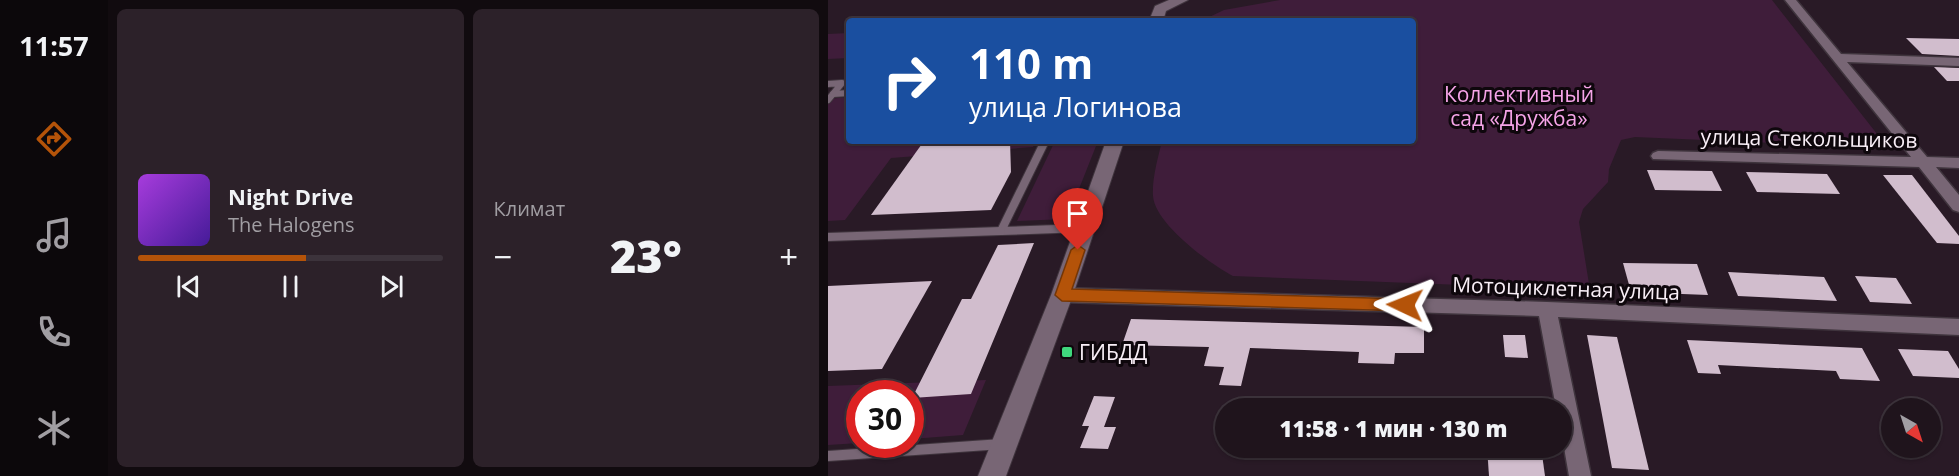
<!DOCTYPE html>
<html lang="ru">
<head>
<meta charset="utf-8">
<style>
  :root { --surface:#1f141c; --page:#2c2129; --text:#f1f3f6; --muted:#a19ea3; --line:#3c333b; --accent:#b45309 }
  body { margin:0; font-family:"Open Sans",sans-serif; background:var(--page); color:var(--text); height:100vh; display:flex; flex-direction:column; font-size:22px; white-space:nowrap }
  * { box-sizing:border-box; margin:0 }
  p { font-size:20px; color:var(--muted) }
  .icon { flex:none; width:33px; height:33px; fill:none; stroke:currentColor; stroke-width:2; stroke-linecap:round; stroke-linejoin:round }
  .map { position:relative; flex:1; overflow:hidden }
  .panel { display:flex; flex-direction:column; gap:9px; padding:9px; background:#110b0f; width:720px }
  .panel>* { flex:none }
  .guide { position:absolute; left:18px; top:18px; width:570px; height:126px; border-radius:6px; box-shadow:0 2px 4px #0004,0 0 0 2px var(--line); background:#1a4fa0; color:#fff; overflow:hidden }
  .needle { width:39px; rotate:141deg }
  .buttons { position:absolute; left:1053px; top:398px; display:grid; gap:12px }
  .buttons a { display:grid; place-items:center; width:60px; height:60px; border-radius:50%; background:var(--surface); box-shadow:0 2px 4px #0004,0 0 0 2px var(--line); font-size:30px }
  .speed { position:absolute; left:18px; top:380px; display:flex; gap:12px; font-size:30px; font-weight:700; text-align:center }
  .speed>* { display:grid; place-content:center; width:78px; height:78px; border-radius:50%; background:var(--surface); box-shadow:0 2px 4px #0004,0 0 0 2px var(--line); line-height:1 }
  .speed .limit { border:9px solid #d22; background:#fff; color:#111 }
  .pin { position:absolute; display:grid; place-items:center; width:51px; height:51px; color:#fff; margin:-62px -26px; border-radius:50% 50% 50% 0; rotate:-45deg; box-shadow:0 0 6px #0007 }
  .pin .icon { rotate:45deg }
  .me { position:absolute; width:66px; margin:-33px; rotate:272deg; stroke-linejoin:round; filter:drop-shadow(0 0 4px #0008) }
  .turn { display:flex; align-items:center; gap:21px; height:126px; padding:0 24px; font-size:27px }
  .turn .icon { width:78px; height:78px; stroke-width:2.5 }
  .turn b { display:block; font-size:42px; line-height:51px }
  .big { font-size:45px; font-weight:800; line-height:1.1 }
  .panel .tile { flex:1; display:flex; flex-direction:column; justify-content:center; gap:9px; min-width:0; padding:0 21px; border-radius:9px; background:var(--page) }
  .song { display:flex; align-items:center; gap:18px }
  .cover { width:72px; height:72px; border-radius:9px; background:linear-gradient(135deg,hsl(280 70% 55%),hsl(260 70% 35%)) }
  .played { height:6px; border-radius:3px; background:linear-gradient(90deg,var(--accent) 55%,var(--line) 55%) }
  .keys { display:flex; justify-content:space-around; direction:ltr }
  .heat { display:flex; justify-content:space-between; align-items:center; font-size:33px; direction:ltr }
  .panel .tiles { flex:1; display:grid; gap:9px; grid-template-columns:repeat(2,1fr) }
  .trip { position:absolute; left:387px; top:398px; width:357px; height:60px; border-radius:30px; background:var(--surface); box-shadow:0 2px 4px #0004,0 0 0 2px var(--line); font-weight:800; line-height:60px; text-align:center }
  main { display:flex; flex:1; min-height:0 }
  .tab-bar { display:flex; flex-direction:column; width:108px; justify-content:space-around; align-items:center; background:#0c080b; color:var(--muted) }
  .tab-bar .icon { width:42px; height:42px }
  .tab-bar .on { color:var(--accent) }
  .tab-bar b { font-size:27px; color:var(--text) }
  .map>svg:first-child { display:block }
  .green { fill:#3f1d3a }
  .building { fill:#d1bdcd }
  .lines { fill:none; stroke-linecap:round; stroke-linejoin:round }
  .service-far2-casing { stroke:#3f343d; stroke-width:8 }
  .service-far1-casing { stroke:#3f343d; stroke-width:10 }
  .service-casing { stroke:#3f343d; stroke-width:12 }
  .minor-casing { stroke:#3f343d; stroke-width:3 }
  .tertiary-casing { stroke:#3f343d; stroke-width:2 }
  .service-far2 { stroke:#786675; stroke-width:6 }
  .service-far1 { stroke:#786675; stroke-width:8 }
  .service { stroke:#786675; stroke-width:10 }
  .minor { fill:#786675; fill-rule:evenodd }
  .tertiary { fill:#786675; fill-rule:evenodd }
  .route { fill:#b45309; stroke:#753606; stroke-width:1.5 }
  .poi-dot { fill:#3fd77d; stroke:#0e070c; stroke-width:2 }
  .labels { text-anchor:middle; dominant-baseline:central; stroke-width:6; stroke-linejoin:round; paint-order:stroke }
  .park-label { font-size:21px; fill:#f6a4e8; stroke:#0e070c }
  .street-label { font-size:21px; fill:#f9eff7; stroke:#0e070c }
  .poi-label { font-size:21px; fill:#f9eff7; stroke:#0e070c; text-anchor:start }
</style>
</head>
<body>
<main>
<nav class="tab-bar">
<b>11:57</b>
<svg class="icon on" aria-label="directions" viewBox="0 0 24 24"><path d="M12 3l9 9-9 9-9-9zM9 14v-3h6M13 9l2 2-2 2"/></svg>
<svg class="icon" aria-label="music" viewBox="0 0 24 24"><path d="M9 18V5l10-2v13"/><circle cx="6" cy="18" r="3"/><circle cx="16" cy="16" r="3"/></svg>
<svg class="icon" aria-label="phone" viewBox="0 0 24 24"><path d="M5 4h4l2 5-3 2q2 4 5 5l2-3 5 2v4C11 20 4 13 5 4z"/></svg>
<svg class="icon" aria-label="climate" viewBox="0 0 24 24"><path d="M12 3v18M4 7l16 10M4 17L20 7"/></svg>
</nav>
<section class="panel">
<div class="tiles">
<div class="tile">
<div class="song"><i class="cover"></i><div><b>Night Drive</b><p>The Halogens</p></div></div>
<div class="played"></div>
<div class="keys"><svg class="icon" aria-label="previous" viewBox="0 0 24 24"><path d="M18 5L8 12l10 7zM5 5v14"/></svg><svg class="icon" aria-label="pause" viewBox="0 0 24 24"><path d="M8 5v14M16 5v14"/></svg><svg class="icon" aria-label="next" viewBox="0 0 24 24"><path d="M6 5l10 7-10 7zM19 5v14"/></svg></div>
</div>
<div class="tile"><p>Климат</p>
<div class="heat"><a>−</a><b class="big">23°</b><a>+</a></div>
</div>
</div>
</section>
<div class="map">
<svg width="1131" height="476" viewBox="0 0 1131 476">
  <rect width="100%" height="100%" fill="#291a26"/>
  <g class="green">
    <path d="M 452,0 L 944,0 L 1060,148 L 807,137 L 793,140 L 781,169 L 780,182 L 755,209 L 751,222 L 762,290 L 405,276 C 382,264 327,224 325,196 C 324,178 330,158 334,141 L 585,141 L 585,21 L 373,21 L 396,10 Z"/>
    <path d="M 21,33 L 21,58 L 0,59 L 0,34 Z"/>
    <path d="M 21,97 L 21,141 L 208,141 L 205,147 L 63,158 L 17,220 L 0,221 L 0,99 Z"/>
    <path d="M 227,141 L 270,141 L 239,219 L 189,221 Z"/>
    <path d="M 158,380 L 135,435 L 83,439 L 82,393 L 32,393 L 31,443 L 0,445 L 0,386 Z"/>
  </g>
  <g class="building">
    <path d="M 1078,38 L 1131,39 L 1131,56 L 1094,54 Z"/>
    <path d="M 1106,67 L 1131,68 L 1131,81 L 1119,81 Z"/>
    <path d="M 96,141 L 182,141 L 183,172 L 163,210 L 43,215 Z"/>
    <path d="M 819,170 L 884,171 L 894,191 L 827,190 Z"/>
    <path d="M 918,172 L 999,174 L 1012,194 L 929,192 Z"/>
    <path d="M 1055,175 L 1084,175 L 1131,236 L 1131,244 L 1109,243 Z"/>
    <path d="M 206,243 L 143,394 L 84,398 L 134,299 L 143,299 L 170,245 Z"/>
    <path d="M 795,263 L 869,264 L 880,295 L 803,292 Z"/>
    <path d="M 900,272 L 996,277 L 1009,301 L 910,296 Z"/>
    <path d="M 1027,276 L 1068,278 L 1084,304 L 1042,302 Z"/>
    <path d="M 104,281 L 54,369 L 0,371 L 0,286 Z"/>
    <path d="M 303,319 L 596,327 L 596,353 L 567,353 L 566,364 L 530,363 L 531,352 L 422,348 L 413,386 L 391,385 L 396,367 L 376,366 L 381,347 L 294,345 Z"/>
    <path d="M 675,335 L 697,335 L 700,358 L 677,357 Z"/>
    <path d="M 759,335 L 789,337 L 821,470 L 784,468 Z"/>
    <path d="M 859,340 L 1034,348 L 1052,381 L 1012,379 L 1008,371 L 890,365 L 893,374 L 870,373 Z"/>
    <path d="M 1070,349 L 1120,351 L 1131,369 L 1131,378 L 1085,376 Z"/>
    <path d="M 266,396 L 287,397 L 276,427 L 288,427 L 280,449 L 252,448 L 261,426 L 254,426 Z"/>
    <path d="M 659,447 L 713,447 L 717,476 L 661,476 Z"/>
  </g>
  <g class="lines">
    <defs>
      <g id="service-far2">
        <path d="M 0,84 L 14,83 L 0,100"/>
        <path d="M 5,94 L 21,93"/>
      </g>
      <g id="service-far1">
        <path d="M 217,141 L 173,231 L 256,228"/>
        <path d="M 0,237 L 173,231"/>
      </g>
      <path id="service" d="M 0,456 L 174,444"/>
      <g id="minor">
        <path d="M 957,0 L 968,0 L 1013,54 L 1131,58 L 1131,66 L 1019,62 L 1099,157 L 1131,158 L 1131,168 L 1108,167 L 1131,195 L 1131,212 L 1125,210 L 1091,167 L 825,159 L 823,156 L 825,153 L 830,151 L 1083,157 Z"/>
        <path d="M 234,288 L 719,302 L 1131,319 L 1131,335 L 730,317 L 763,476 L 741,476 L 734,436 L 734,408 L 728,408 L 711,316 L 234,302 L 228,300 L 225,295 L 228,290 Z"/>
      </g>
      <g id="tertiary">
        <path d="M 341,0 L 360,0 L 338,11 L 335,21 L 321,21 L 327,6 Z"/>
        <path d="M 278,141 L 296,141 L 245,295 L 178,476 L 150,476 L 223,295 Z"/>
      </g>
    </defs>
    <use href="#service-far2" class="service-far2-casing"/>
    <use href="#service-far1" class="service-far1-casing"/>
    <use href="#service" class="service-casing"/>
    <use href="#minor" class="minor-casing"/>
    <use href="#tertiary" class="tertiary-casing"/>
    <use href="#service-far2" class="service-far2"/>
    <use href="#service-far1" class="service-far1"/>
    <use href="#service" class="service"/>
    <use href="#minor" class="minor"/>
    <use href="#tertiary" class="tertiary"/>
  </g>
  <path class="route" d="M 250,245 L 257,250 L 244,289 L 577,299 L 584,305 L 577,311 L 234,301 L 227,295 L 243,250 Z"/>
  <rect class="poi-dot" x="233" y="346" width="12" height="12" rx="3"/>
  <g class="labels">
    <g class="park-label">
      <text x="691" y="94">Коллективный<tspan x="691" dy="24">сад «Дружба»</tspan></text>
    </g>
    <g class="street-label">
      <text transform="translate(981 138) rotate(1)">улица Стекольщиков</text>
      <text transform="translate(738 288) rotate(2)">Мотоциклетная улица</text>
    </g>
    <g class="poi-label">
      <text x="251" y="352">ГИБДД</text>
    </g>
  </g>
</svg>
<div class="buttons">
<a><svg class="needle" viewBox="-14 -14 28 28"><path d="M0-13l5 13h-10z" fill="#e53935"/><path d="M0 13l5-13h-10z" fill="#a19ea3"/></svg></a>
</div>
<div class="speed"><div class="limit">30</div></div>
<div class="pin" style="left:250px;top:250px;background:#d93025"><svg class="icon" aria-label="arrive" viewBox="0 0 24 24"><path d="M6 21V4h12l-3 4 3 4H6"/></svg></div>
<svg class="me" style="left:577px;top:305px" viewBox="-20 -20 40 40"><path d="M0-17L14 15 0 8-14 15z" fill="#b45309" stroke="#fff" stroke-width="4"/></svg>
<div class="trip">11:58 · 1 мин · 130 m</div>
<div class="guide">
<div class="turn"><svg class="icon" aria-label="right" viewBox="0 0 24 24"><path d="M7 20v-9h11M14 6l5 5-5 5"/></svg><div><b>110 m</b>улица Логинова</div></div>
</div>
</div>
</main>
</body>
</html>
